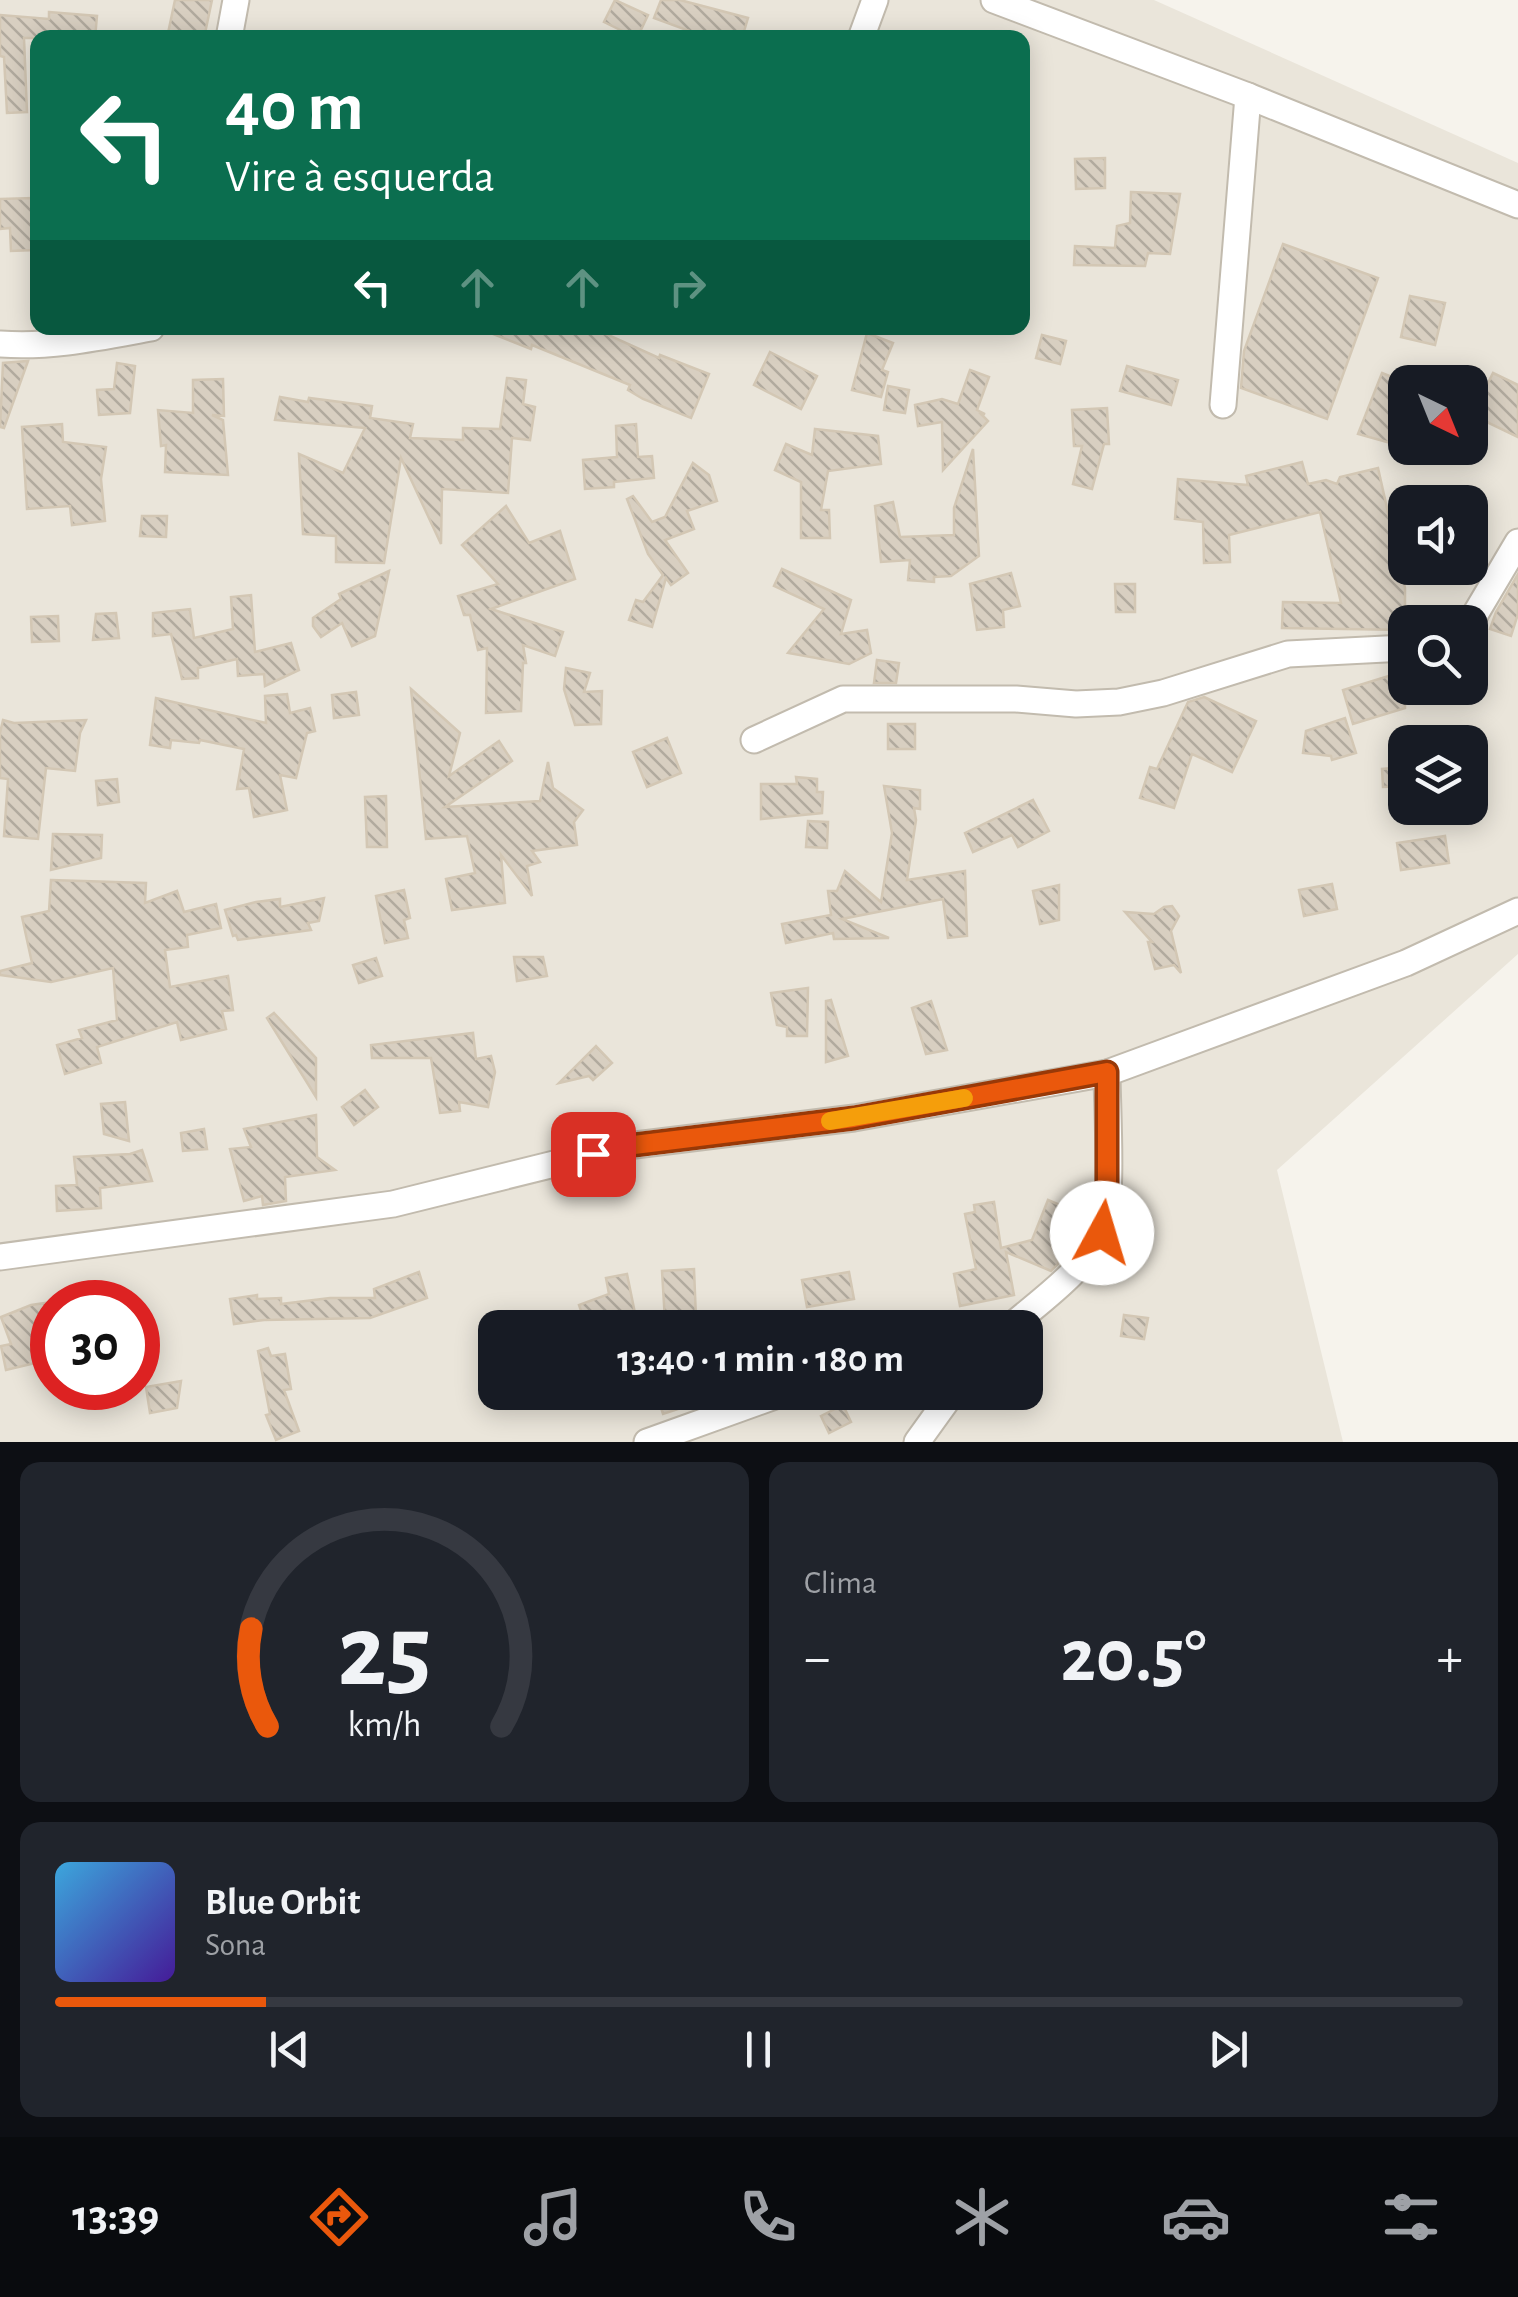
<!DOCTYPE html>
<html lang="pt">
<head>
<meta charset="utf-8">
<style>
  :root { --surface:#171b24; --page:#20242c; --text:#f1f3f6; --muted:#9ea1a6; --line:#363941; --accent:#ea580c }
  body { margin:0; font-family:"Alegreya Sans",sans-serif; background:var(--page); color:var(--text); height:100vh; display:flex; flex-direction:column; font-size:38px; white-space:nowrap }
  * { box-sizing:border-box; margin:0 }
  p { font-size:32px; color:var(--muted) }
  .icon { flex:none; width:55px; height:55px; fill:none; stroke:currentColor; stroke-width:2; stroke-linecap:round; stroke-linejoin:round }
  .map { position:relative; height:1442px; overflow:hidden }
  .side { display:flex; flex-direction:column; gap:20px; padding:20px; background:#0d0f14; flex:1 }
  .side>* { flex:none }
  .guide { position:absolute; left:30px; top:30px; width:1000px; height:305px; border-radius:20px; box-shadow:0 5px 25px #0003; background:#0b6e4f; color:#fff; overflow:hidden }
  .needle { width:65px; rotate:137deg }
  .buttons { position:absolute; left:1388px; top:365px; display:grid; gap:20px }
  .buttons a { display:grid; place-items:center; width:100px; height:100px; border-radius:20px; background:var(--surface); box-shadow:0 5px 25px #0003; font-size:50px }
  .speed { position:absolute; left:30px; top:1280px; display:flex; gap:20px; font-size:50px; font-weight:700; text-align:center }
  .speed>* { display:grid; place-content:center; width:130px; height:130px; border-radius:50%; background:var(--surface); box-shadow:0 5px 25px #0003; line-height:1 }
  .speed .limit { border:15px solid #d22; background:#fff; color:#111 }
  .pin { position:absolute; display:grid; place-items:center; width:85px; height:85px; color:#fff; margin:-42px; border-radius:20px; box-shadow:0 5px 15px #0006 }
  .me { position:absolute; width:110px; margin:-55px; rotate:6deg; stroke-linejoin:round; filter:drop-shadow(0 0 8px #0008) }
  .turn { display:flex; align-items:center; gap:35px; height:210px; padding:0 30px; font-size:45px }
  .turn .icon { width:130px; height:130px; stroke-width:2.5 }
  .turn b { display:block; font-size:70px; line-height:85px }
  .lanes { display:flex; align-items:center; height:95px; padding:0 30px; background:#0003; justify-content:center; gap:50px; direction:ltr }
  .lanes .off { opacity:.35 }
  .big { font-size:75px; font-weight:600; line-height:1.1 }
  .side .tile { flex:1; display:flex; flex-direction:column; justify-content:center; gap:15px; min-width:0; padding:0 35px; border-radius:20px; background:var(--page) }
  .side .dial { align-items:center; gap:0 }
  .dial svg { height:260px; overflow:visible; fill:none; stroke:var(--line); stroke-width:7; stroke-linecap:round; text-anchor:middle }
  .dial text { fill:var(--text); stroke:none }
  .song { display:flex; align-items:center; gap:30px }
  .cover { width:120px; height:120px; border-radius:15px; background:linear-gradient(135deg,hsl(200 70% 55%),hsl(260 70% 35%)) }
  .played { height:10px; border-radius:5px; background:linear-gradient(90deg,var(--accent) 15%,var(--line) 15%) }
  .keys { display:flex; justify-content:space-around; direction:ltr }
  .heat { display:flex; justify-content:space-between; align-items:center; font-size:55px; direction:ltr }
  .side .tiles { flex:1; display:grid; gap:20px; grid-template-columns:1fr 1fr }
  .tile:last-child { grid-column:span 2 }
  .trip { position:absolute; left:478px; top:1310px; width:565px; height:100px; border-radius:20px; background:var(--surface); box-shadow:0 5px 25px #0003; font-weight:600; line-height:100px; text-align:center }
  .tabs { display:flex; height:160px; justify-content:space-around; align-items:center; background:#090b0e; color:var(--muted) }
  .tabs .icon { width:70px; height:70px }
  .tabs .on { color:var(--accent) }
  .tabs b { font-size:45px; color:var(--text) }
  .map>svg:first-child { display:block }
  .residential { fill:#eae5da; fill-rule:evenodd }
  .building { fill:url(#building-back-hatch); stroke:#d3c7b4; stroke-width:2.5 }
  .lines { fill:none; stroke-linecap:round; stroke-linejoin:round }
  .minor-casing { stroke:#c2bbae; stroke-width:29 }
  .minor { stroke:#fff; stroke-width:25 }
  .route-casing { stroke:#983908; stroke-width:25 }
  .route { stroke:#ea580c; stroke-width:18 }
  .slow { stroke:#f59e0b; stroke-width:18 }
</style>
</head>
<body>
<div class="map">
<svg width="1518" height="1442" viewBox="0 0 1518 1442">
  <defs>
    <pattern id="building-back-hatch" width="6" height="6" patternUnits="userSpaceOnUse" patternTransform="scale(2.5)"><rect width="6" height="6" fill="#d8cfc1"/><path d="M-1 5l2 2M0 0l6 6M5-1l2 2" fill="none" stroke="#b1aa9e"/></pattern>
  </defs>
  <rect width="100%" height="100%" fill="#f6f3ec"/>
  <path class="residential" d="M 0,0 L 1154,0 L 1518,163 L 1518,954 L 1277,1170 L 1343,1442 L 0,1442 ZM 38,38 L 1022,38 L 1022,328 L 38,328 ZM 1405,382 L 1470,382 L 1470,448 L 1405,448 ZM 1405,502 L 1470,502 L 1470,568 L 1405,568 ZM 1405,622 L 1470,622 L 1470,688 L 1405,688 ZM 1405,742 L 1470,742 L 1470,808 L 1405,808 ZM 52,1302 L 138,1302 L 138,1388 L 52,1388 ZM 495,1328 L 1025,1328 L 1025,1392 L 495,1392 Z"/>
  <g class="building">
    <path d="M 175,0 L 212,0 L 204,38 L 167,38 Z"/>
    <path d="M 615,0 L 648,15 L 637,38 L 604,22 Z"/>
    <path d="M 661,0 L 680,0 L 748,18 L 742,38 L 694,38 L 695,33 L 654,18 Z"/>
    <path d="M 49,12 L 97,16 L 95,38 L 24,38 L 27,112 L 7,113 L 4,57 L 0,56 L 0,15 L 49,19 Z"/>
    <path d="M 1105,158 L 1105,188 L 1076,189 L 1075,159 Z"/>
    <path d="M 1131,192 L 1180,194 L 1170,254 L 1148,253 L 1145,266 L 1074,265 L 1075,246 L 1115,248 L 1117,226 L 1130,223 Z"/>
    <path d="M 33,198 L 35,250 L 11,251 L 10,228 L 0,229 L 0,199 Z"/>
    <path d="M 1283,244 L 1378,278 L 1327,419 L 1241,388 L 1244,351 Z"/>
    <path d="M 1410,296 L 1445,303 L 1435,345 L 1401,337 Z"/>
    <path d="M 478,328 L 593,328 L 659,358 L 660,355 L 709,374 L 691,418 L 643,399 L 628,390 L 630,385 L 532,345 L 531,349 Z"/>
    <path d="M 867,333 L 893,343 L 882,370 L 888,372 L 881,397 L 852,390 Z"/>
    <path d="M 1042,335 L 1066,341 L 1060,364 L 1036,358 Z"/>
    <path d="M 770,352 L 817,376 L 801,409 L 754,385 Z"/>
    <path d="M 28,361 L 4,428 L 0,427 L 3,363 Z"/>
    <path d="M 117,363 L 135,366 L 130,413 L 99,415 L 97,390 L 114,389 Z"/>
    <path d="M 1127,366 L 1178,380 L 1171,405 L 1120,391 Z"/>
    <path d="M 970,370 L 989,377 L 977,410 L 985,414 L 981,414 L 988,421 L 943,470 L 942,422 L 918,426 L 915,405 L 942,399 L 958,404 Z"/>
    <path d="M 1382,373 L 1405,382 L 1405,447 L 1358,434 Z"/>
    <path d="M 1493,373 L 1518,385 L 1518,437 L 1472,415 Z"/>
    <path d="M 507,378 L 526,380 L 523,404 L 535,407 L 530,440 L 512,438 L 508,493 L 442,489 L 441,544 L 401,458 L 384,563 L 336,562 L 336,536 L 303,534 L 299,454 L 343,473 L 365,428 L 275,420 L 280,397 L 308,402 L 309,398 L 372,406 L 370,418 L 413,424 L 410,438 L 463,440 L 463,428 L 500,429 Z"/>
    <path d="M 223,379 L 224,416 L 212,415 L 223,420 L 228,475 L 165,472 L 166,445 L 161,446 L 158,410 L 193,413 L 193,380 Z"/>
    <path d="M 888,386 L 909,390 L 905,413 L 884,410 Z"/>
    <path d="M 1107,408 L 1109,444 L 1104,444 L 1092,489 L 1073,484 L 1082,446 L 1074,446 L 1072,410 Z"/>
    <path d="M 62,424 L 63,442 L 106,447 L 101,479 L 105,521 L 72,525 L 70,506 L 27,509 L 22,427 Z"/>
    <path d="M 636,424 L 638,457 L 652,456 L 654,478 L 614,482 L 614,487 L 585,489 L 583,460 L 617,457 L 616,426 Z"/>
    <path d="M 815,429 L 878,436 L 881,464 L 828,471 L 821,510 L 829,510 L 830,538 L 801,538 L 801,482 L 775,470 L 786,444 L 812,455 Z"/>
    <path d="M 973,449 L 979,556 L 951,576 L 934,577 L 934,582 L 908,580 L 910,560 L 881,562 L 875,506 L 893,502 L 900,537 L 954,535 L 954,508 Z"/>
    <path d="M 1302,462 L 1308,484 L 1326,480 L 1337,484 L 1340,477 L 1378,468 L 1405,588 L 1405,630 L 1282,628 L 1283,602 L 1341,603 L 1320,512 L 1229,535 L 1230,562 L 1204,563 L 1203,522 L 1175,519 L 1178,479 L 1248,485 L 1246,476 Z"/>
    <path d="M 693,463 L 709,475 L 717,501 L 687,511 L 694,529 L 665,540 L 688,573 L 671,585 L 666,578 L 652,627 L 629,620 L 636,600 L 643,602 L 663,575 L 648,554 L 627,499 L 633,496 L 652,522 L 665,517 Z"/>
    <path d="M 506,506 L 529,543 L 560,531 L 575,579 L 491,609 L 563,632 L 555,656 L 523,645 L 526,663 L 523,663 L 521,711 L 486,713 L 487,648 L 478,650 L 470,615 L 464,615 L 458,596 L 498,584 L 462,545 Z"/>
    <path d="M 142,516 L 167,516 L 166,537 L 140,536 Z"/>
    <path d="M 782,569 L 851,600 L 841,634 L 867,630 L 871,653 L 849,664 L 788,653 L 824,609 L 774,586 Z"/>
    <path d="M 389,571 L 375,636 L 352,646 L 342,623 L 321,637 L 313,626 L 313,618 L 341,599 L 339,594 Z"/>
    <path d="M 1011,573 L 1020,606 L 1003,610 L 1004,627 L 977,630 L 970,584 Z"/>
    <path d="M 1518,574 L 1518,614 L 1511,636 L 1490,629 L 1496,612 Z"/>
    <path d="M 1115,584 L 1135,584 L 1135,612 L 1116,612 Z"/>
    <path d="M 251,595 L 255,652 L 291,643 L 299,670 L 265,686 L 264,674 L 238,676 L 237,659 L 198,668 L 198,678 L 182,679 L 171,634 L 153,636 L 153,613 L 190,609 L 194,638 L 233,629 L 231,597 Z"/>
    <path d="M 116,613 L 119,638 L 93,640 L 96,614 Z"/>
    <path d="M 58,616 L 59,641 L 32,642 L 31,617 Z"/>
    <path d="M 877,660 L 899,663 L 896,683 L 874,683 Z"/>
    <path d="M 566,668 L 590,673 L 584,692 L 602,691 L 601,724 L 575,725 L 564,689 Z"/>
    <path d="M 1405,671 L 1405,708 L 1353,724 L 1343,690 Z"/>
    <path d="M 411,689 L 460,733 L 449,776 L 499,741 L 512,761 L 445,807 L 540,801 L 548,762 L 553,788 L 583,810 L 574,822 L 577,845 L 532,851 L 540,862 L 527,866 L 532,896 L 501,855 L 505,903 L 452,910 L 446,879 L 475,873 L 467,836 L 426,839 Z"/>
    <path d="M 356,692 L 359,715 L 334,718 L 332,695 Z"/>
    <path d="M 287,694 L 290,713 L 310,708 L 315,731 L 307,733 L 296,778 L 280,775 L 287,810 L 254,817 L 249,788 L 237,789 L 244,749 L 200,740 L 199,743 L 171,740 L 170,748 L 150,745 L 156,698 L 266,723 L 265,696 Z"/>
    <path d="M 1204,697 L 1256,721 L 1232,772 L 1192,754 L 1174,808 L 1140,798 L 1150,767 L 1157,769 L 1188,702 Z"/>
    <path d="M 1345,718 L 1356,753 L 1332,760 L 1331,756 L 1303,753 L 1306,731 Z"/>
    <path d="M 3,720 L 14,723 L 86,720 L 80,733 L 75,771 L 46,768 L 38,839 L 4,836 L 8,779 L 0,778 L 0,733 Z"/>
    <rect x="888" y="724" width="27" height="25"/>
    <path d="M 667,738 L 681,773 L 647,787 L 633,752 Z"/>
    <path d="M 1405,767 L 1405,786 L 1383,787 L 1382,769 Z"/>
    <path d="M 796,777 L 817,779 L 817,792 L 823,792 L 822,813 L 761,819 L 761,784 L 797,784 Z"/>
    <path d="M 117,779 L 119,802 L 98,805 L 96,781 Z"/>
    <path d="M 884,786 L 920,790 L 920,809 L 914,808 L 916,820 L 907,880 L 965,871 L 967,936 L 948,938 L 943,899 L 842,919 L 889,938 L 834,939 L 833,933 L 786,943 L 782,924 L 831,915 L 828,891 L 837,891 L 845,871 L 881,902 L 892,833 Z"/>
    <path d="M 386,796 L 387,847 L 367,847 L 365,797 Z"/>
    <path d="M 1033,800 L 1049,831 L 1018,847 L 1012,835 L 973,852 L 965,833 Z"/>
    <path d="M 808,821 L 828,822 L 827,848 L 806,847 Z"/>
    <path d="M 53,834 L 102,835 L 101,858 L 51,870 Z"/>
    <path d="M 1445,836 L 1449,863 L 1401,870 L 1397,843 Z"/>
    <path d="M 51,880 L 146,883 L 145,903 L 177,891 L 184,912 L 216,904 L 221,928 L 187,935 L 188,947 L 165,950 L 170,987 L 228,976 L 233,1010 L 222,1011 L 226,1029 L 181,1040 L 177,1022 L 97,1047 L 101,1063 L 65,1074 L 57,1045 L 82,1038 L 79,1030 L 117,1020 L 113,968 L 51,982 L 0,975 L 0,971 L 32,963 L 22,917 L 49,911 Z"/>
    <path d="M 1332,884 L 1337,909 L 1304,916 L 1299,890 Z"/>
    <path d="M 1059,885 L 1059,920 L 1040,924 L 1033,891 Z"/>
    <path d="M 404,890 L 410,918 L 404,920 L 408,938 L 385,943 L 376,896 Z"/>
    <path d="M 324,898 L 319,921 L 308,923 L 311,930 L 238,940 L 236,935 L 233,936 L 225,910 L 256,902 L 280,899 L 280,907 Z"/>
    <path d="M 1172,906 L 1179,916 L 1171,931 L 1181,973 L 1174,965 L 1155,969 L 1148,942 L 1152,942 L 1125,912 L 1154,914 L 1164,907 Z"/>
    <path d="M 514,957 L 543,957 L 547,976 L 517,981 Z"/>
    <path d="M 376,958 L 382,976 L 359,983 L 353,965 Z"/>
    <path d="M 808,988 L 807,1036 L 787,1036 L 787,1027 L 777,1025 L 771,993 Z"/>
    <path d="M 831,1000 L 848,1056 L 826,1062 L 826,1001 Z"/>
    <path d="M 931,1001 L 947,1050 L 926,1054 L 912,1008 Z"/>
    <path d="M 274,1013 L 316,1058 L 316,1097 L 267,1018 Z"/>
    <path d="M 473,1033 L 476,1059 L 491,1056 L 495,1072 L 488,1107 L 459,1102 L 460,1111 L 440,1113 L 431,1058 L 372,1058 L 371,1045 Z"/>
    <path d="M 596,1046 L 612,1063 L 593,1080 L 589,1076 L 559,1083 Z"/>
    <path d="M 365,1090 L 378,1107 L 354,1125 L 342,1107 Z"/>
    <path d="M 125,1102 L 129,1141 L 104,1134 L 101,1104 Z"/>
    <path d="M 316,1115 L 317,1157 L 335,1170 L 285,1177 L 286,1201 L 263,1205 L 262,1196 L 244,1201 L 230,1149 L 251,1147 L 244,1129 Z"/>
    <path d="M 204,1129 L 207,1149 L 183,1151 L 181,1133 Z"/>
    <path d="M 142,1150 L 152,1181 L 100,1188 L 101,1208 L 57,1211 L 56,1186 L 77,1185 L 74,1157 L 130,1154 Z"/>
    <path d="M 1048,1200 L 1067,1208 L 1052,1247 L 1060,1247 L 1058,1264 L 1051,1271 L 1006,1252 L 1014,1295 L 960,1306 L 954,1274 L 976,1269 L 965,1214 L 975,1212 L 974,1205 L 994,1202 L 1001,1248 L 1032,1240 Z"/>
    <path d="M 694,1269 L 696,1318 L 665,1321 L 662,1271 Z"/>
    <path d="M 419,1272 L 427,1298 L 370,1318 L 264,1320 L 234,1324 L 230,1299 L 257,1295 L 257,1299 L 281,1298 L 281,1304 L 330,1298 L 375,1298 L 374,1289 Z"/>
    <path d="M 849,1272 L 854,1299 L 807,1307 L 802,1280 Z"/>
    <path d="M 627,1274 L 638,1328 L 587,1328 L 579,1305 L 609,1294 L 606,1278 Z"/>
    <path d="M 52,1302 L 52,1359 L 6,1370 L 1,1346 L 11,1344 L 1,1317 L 31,1305 Z"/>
    <path d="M 1124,1315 L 1148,1318 L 1144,1339 L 1121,1336 Z"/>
    <path d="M 268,1348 L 271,1356 L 285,1354 L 291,1389 L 284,1390 L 299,1431 L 276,1440 L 266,1415 L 270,1414 L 258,1351 Z"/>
    <path d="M 181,1381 L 177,1408 L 150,1413 L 146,1387 Z"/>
    <path d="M 656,1392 L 717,1392 L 718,1396 L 663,1414 Z"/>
    <path d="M 843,1405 L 851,1422 L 829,1433 L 821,1416 Z"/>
  </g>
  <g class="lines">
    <defs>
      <g id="minor">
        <path d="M 994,0 L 1248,96 L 1518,205"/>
        <path d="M 229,38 L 236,0"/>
        <path d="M 861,38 L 875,0"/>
        <path d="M 0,344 C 51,348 101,337 151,328"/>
        <path d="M 1223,405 L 1248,96"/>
        <path d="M 1470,623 L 1518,542"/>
        <path d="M 754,740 L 843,699 L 1016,699 L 1076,704 L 1119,702 L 1163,693 L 1288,654 L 1405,648"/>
        <path d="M 0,1257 L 393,1204 L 627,1146 L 854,1118 L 1107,1073 L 1406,963 L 1518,911"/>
        <path d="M 1009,1328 C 1040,1301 1083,1272 1101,1234 C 1114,1208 1107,1107 1107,1073"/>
        <path d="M 647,1442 L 786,1392"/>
        <path d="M 917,1442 L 953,1392"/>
      </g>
    </defs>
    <use href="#minor" class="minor-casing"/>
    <use href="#minor" class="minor"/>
  </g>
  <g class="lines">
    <defs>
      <path id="route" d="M 593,1154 L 626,1146 L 854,1118 L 1107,1072 L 1107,1206 L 1102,1233"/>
    </defs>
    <use href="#route" class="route-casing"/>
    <use href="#route" class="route"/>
    <path class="slow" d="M 830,1121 L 964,1098"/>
  </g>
</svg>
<div class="buttons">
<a><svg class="needle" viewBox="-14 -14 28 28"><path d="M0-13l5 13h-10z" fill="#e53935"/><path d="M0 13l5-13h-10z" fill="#9ea1a6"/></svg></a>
<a><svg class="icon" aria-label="sound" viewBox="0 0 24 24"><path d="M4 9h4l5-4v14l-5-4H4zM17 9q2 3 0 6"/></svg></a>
<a><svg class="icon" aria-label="search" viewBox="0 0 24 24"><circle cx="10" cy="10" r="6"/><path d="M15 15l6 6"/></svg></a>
<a><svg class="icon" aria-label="layers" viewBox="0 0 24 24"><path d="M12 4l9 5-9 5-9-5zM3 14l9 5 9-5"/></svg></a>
</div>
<div class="speed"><div class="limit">30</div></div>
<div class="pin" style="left:593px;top:1154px;background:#d93025"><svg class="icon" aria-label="arrive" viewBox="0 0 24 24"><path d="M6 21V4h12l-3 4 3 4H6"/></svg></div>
<svg class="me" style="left:1102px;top:1233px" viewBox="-20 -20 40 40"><circle r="19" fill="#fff"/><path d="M0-13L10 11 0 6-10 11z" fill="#ea580c"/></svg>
<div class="trip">13:40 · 1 min · 180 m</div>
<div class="guide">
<div class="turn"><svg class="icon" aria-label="left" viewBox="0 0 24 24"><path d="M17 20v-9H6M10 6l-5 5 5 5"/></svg><div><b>40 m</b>Vire à esquerda</div></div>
<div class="lanes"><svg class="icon" aria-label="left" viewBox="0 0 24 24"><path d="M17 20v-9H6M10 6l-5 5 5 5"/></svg><svg class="icon off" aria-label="ahead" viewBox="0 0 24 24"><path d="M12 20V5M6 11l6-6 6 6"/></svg><svg class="icon off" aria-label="ahead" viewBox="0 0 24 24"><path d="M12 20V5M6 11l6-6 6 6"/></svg><svg class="icon off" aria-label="right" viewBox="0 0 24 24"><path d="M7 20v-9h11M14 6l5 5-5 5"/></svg></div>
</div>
</div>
<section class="side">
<div class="tiles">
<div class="tile dial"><svg viewBox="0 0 100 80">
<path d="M14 69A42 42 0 1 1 86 69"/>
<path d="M14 69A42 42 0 0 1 9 39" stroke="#ea580c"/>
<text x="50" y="56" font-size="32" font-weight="700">25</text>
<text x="50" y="72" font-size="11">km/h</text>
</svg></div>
<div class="tile"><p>Clima</p>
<div class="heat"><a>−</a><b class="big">20.5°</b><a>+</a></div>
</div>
<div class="tile">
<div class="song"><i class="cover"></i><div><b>Blue Orbit</b><p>Sona</p></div></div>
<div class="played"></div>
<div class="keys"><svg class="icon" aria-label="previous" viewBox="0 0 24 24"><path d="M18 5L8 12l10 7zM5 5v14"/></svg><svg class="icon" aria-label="pause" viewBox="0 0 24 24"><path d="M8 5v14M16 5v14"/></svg><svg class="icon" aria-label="next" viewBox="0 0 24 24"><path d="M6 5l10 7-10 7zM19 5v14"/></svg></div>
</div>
</div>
</section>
<nav class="tabs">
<b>13:39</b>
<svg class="icon on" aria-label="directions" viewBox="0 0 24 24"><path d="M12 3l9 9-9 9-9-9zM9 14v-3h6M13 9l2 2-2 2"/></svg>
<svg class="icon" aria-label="music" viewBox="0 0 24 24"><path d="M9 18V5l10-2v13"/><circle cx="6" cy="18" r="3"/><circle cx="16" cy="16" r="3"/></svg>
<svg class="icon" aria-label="phone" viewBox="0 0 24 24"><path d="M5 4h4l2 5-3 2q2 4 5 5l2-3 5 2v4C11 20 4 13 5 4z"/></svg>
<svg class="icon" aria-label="climate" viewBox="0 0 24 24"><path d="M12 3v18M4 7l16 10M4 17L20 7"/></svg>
<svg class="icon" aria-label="car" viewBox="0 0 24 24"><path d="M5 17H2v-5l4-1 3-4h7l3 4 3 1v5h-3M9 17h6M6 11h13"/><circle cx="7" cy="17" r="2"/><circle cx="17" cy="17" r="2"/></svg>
<svg class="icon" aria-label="filters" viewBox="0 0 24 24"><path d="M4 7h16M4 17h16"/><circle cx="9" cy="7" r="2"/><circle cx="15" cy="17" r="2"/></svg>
</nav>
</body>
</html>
